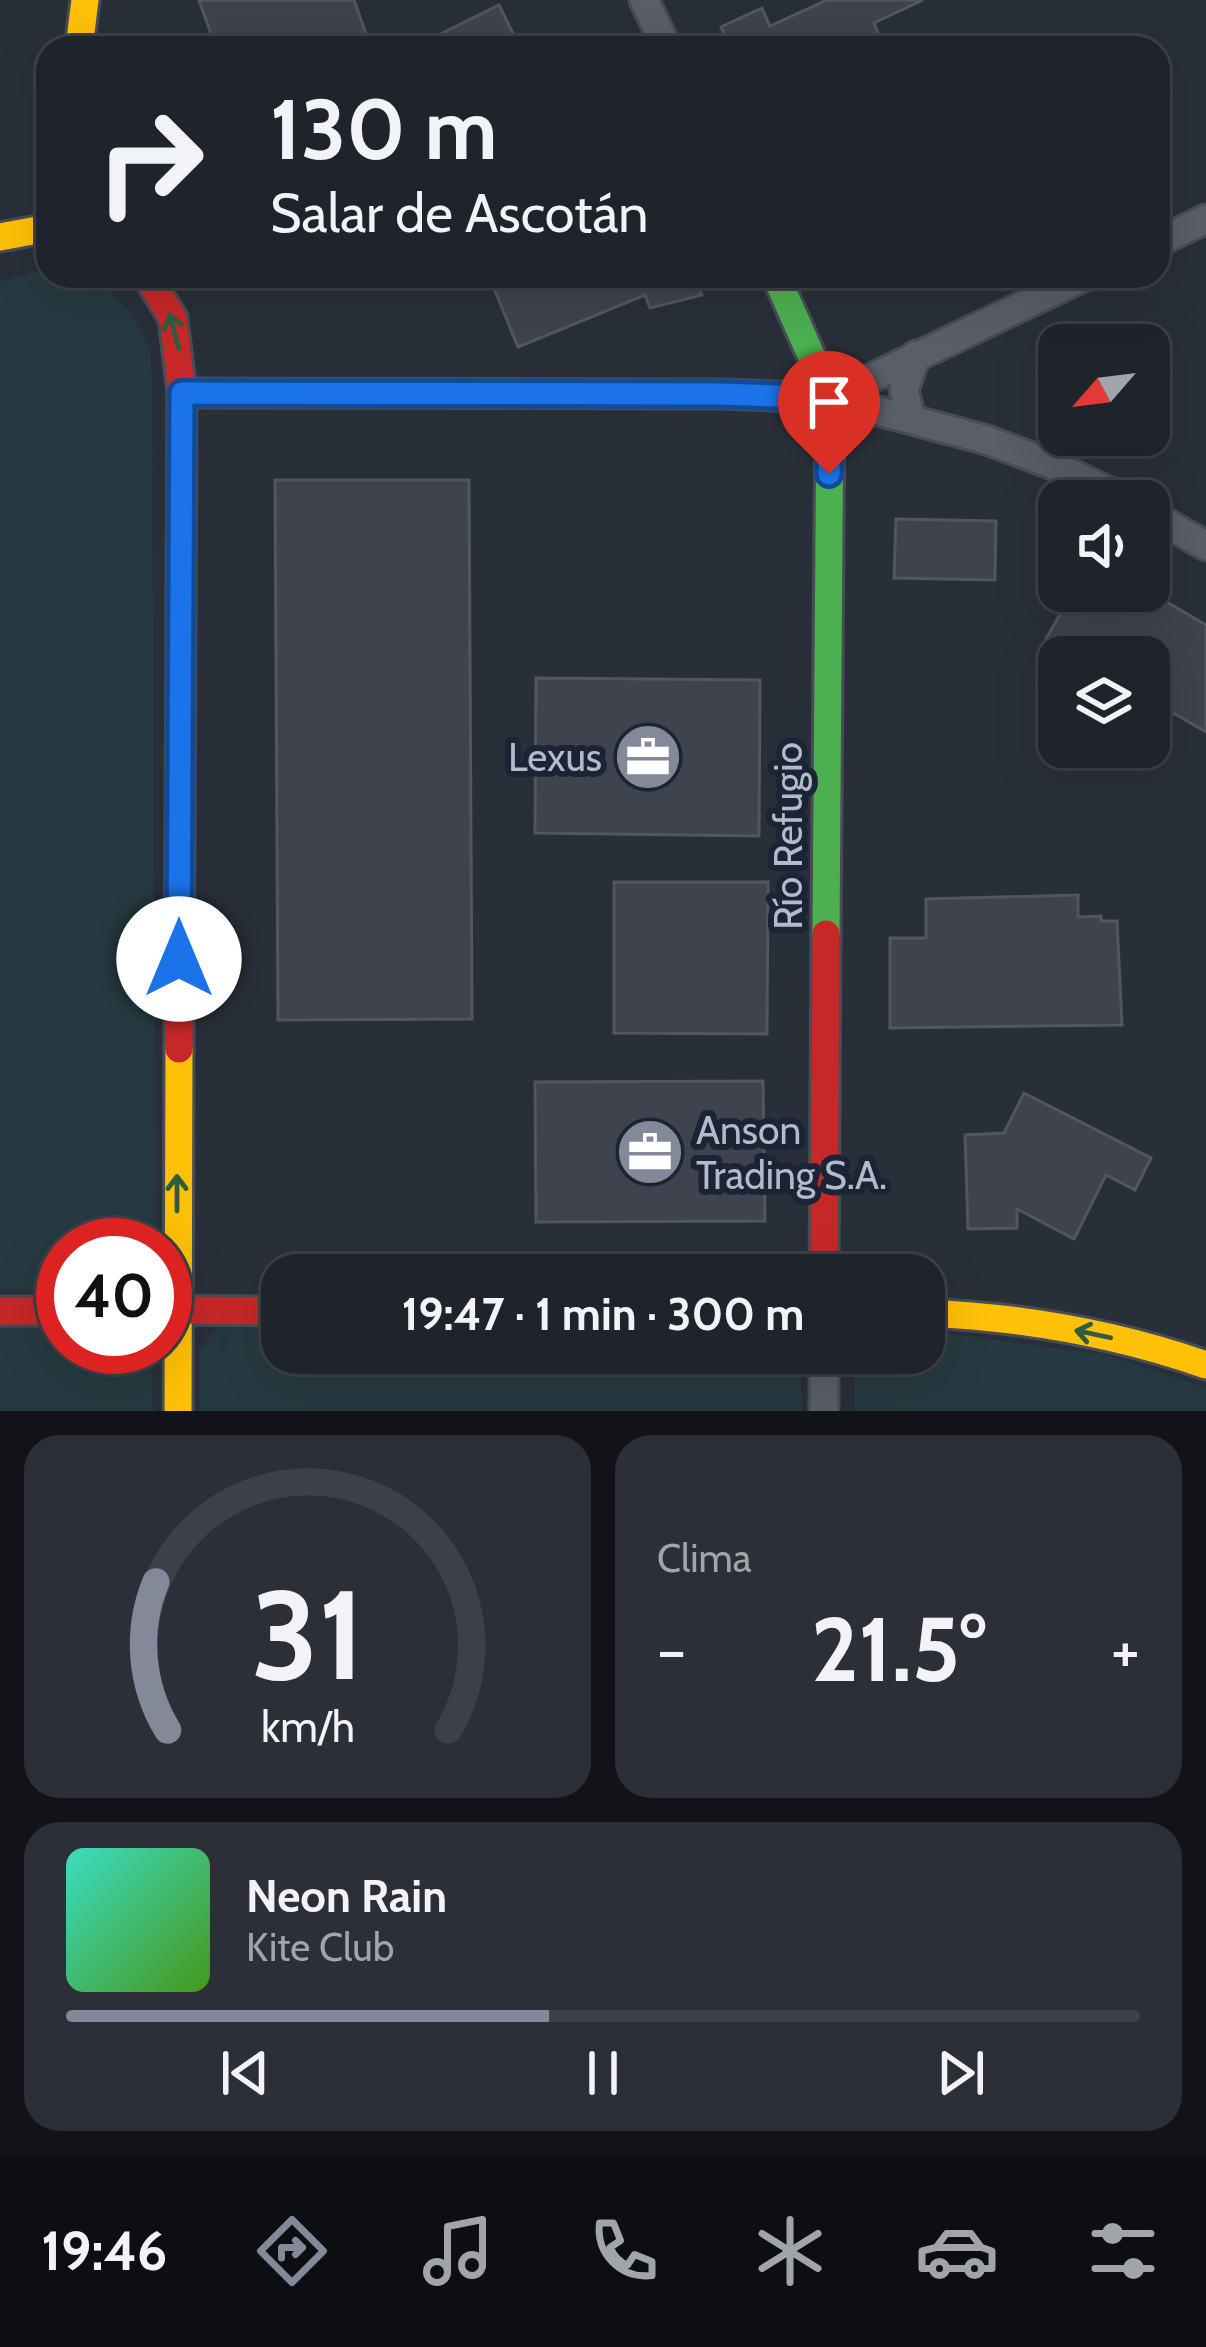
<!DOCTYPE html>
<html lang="es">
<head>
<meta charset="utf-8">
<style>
  :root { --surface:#1f232b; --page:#2c2f37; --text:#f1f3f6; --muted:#a1a4a9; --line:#3c4047; --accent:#838998 }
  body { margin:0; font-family:Cabin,sans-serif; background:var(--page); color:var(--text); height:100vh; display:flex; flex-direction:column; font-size:45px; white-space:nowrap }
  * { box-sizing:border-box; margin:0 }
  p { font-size:39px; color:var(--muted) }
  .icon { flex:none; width:66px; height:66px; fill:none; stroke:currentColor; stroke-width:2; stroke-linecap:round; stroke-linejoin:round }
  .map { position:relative; height:1411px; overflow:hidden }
  .drawer { display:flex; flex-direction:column; gap:24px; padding:24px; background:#111318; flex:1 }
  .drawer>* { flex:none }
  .guide { position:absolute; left:36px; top:36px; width:1134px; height:252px; border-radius:36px; box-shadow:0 12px 48px #0002,0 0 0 3px var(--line); background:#1f232b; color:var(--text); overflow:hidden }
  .needle { width:78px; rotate:242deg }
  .controls { position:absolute; left:1038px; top:324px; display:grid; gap:24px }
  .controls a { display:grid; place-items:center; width:132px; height:132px; border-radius:24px; background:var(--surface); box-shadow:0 12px 48px #0002,0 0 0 3px var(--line); font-size:60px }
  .speed { position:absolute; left:36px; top:1218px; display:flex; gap:24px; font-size:60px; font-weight:700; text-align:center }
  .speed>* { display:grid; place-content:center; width:156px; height:156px; border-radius:50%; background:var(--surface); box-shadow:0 12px 48px #0002,0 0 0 3px var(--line); line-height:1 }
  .speed .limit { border:18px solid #d22; background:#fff; color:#111 }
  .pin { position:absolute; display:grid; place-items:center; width:102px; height:102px; color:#fff; margin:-123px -51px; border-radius:50% 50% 50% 0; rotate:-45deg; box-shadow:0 0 12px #0007 }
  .pin .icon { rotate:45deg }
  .me { position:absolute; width:132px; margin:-66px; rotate:0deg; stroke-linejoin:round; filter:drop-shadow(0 0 9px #0008) }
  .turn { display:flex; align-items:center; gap:42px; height:252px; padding:0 36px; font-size:54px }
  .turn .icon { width:156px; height:156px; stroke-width:2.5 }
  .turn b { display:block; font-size:84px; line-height:102px }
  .big { font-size:90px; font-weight:800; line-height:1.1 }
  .drawer .tile { flex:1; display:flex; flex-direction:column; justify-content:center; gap:18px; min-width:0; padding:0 42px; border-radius:36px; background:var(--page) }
  .drawer .dial { align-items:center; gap:0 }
  .dial svg { height:312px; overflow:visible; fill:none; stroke:var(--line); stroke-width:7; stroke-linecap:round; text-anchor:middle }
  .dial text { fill:var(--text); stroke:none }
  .song { display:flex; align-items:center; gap:36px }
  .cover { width:144px; height:144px; border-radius:18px; background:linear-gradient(135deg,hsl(170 70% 55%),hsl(100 70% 35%)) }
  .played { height:12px; border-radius:6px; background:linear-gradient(90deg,var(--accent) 45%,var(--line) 45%) }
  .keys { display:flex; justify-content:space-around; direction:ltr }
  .heat { display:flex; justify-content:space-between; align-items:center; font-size:66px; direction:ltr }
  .drawer .tiles { flex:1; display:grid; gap:24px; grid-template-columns:1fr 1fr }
  .tile:last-child { grid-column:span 2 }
  .trip { position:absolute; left:261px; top:1254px; width:684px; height:120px; border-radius:36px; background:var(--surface); box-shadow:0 12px 48px #0002,0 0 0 3px var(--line); font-weight:800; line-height:120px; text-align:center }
  .menu { display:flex; height:192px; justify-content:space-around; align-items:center; background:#0c0e11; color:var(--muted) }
  .menu .icon { width:84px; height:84px }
  .menu .active { color:var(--accent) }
  .menu b { font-size:54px; color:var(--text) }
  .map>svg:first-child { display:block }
  .green { fill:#253a40 }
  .building { fill:#3e434d; stroke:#515761; stroke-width:3 }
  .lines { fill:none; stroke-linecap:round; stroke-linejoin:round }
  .street-casing { stroke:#474c56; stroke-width:33 }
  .fast-casing { stroke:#474c56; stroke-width:33 }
  .slow-casing { stroke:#474c56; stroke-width:33 }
  .jam-casing { stroke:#474c56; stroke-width:33 }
  .street { stroke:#595e67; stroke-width:27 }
  .fast { stroke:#4caf50; stroke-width:27 }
  .slow { stroke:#ffc107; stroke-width:27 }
  .jam { stroke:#c62828; stroke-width:27 }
  .oneway { stroke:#2f5c40 }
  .route-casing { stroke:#114b97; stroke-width:30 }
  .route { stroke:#1a73e8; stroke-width:21 }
  .labels { text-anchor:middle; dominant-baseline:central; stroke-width:12; stroke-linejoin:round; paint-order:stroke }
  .poi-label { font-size:39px; fill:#b3bacb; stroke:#1b2435; text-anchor:end }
  .street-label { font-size:39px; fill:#b3bacb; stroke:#1b2435 }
</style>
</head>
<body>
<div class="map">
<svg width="1206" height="1411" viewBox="0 0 1206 1411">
  <rect width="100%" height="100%" fill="#292f39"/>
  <g class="green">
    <path d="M 34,272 L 78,276 L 105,288 L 133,314 L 149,347 L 152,374 L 156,1245 L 63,1245 L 63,1290 L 0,1290 L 0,282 Z"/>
    <path d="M 0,1322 L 63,1322 L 63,1347 L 151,1347 L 153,1411 L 0,1411 Z"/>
    <path d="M 218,1327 L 282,1328 L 282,1353 L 790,1353 L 801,1378 L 802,1411 L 200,1411 L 199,1351 Z"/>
    <path d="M 924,1330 L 1106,1355 L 1206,1388 L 1206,1411 L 854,1411 L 854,1363 L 864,1353 L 924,1353 Z"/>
  </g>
  <g class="building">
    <path d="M 199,0 L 354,0 L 371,48 L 216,48 Z"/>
    <path d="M 827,0 L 923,0 L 874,23 L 879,35 L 852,48 L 720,48 L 729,44 L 721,27 L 762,8 L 770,26 Z"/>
    <path d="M 499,5 L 520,48 L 412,48 Z"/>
    <path d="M 489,276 L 693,276 L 702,295 L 650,308 L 645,295 L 518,347 Z"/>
    <path d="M 275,480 L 469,480 L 472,1019 L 278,1020 Z"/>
    <path d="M 896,519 L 996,521 L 995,580 L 894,578 Z"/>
    <path d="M 1073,591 L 1148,591 L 1206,625 L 1206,732 L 1149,699 L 1149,657 L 1077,657 L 1046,639 Z"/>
    <path d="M 536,678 L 760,680 L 759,836 L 535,833 Z"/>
    <path d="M 614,882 L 768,882 L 767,1034 L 614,1033 Z"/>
    <path d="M 1078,895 L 1078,917 L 1101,916 L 1101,921 L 1117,921 L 1122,1025 L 890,1028 L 890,938 L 926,938 L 926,899 Z"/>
    <path d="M 763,1081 L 765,1221 L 536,1222 L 535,1082 Z"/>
    <path d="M 1024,1093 L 1151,1158 L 1135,1190 L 1106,1175 L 1074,1239 L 1017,1209 L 1017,1228 L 968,1229 L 965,1135 L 1004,1133 Z"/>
  </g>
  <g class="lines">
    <defs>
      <g id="street">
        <path d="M 644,0 L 667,48"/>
        <path d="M 1158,242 L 1206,219"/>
        <path d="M 182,393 L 720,394 L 830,398 L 987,440 L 1053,465 L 1129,501"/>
        <path d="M 830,398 L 1085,276"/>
        <path d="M 911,419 L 904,390 L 916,355"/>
        <path d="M 1149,513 L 1206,546"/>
        <path d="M 824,1411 L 824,1353"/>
      </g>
      <path id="fast" d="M 776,276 L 830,398 L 826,934"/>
      <g id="slow">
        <path d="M 79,48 L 85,0"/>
        <path d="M 0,237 L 48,228"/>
        <path d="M 924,1313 C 1021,1317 1114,1333 1206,1365"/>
        <path d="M 178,1411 L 179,1049"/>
      </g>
      <g id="jam">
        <path d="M 147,276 L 173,318 L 182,393 L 179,1049"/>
        <path d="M 824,1275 L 826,934"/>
        <path d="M 165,1310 L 282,1311"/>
        <path d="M 0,1311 L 63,1311"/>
      </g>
    </defs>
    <use href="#street" class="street-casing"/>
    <use href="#fast" class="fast-casing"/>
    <use href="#slow" class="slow-casing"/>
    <use href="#jam" class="jam-casing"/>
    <use href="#street" class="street"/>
    <use href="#fast" class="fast"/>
    <use href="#slow" class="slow"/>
    <use href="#jam" class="jam"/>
  </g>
  <defs><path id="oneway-shaft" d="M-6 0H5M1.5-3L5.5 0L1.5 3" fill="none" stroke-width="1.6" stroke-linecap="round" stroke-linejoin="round" transform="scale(3)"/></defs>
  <g class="oneway">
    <use href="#oneway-shaft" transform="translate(174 331) rotate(-105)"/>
    <use href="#oneway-shaft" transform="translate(177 1193) rotate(-90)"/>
    <use href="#oneway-shaft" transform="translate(1093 1334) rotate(-168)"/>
  </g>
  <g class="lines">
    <defs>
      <path id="route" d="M 179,959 L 182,393 L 720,394 L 830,398 L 829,474"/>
    </defs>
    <use href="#route" class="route-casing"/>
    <use href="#route" class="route"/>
  </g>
  <defs>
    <symbol id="office-disc" viewBox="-11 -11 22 22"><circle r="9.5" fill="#838998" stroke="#1b2435"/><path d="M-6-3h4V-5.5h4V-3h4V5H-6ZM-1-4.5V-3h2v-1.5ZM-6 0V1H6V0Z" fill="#fff"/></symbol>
  </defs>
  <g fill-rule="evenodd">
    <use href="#office-disc" x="610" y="719" width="76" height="76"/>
    <use href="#office-disc" x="612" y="1114" width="76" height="76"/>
  </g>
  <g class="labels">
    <g class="poi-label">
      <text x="602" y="757">Lexus</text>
      <text x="696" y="1130" text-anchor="start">Anson<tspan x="696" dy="45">Trading S.A.</tspan></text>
    </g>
    <g class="street-label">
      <text transform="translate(788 836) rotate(-90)">Río Refugio</text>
    </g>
  </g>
</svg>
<div class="controls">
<a><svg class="needle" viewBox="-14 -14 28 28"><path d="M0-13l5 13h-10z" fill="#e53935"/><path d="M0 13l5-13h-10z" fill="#a1a4a9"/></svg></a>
<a><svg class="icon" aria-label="sound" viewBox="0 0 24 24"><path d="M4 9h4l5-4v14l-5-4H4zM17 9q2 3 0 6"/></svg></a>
<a><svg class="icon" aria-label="layers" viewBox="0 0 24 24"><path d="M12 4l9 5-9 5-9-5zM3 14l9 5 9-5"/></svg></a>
</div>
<div class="speed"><div class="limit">40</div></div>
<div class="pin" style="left:829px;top:474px;background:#d93025"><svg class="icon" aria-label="arrive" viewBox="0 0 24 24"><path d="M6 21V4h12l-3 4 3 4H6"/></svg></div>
<svg class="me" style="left:179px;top:959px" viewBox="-20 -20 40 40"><circle r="19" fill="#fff"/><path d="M0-13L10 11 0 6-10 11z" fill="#1a73e8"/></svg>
<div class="trip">19:47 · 1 min · 300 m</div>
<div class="guide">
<div class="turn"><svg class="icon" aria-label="right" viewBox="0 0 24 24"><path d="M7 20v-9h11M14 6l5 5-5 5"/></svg><div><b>130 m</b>Salar de Ascotán</div></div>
</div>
</div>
<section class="drawer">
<div class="tiles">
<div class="tile dial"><svg viewBox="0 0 100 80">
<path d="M14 69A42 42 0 1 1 86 69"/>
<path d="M14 69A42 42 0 0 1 11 31" stroke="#838998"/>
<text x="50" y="56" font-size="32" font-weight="700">31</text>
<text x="50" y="72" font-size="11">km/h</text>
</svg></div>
<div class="tile"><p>Clima</p>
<div class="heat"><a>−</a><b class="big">21.5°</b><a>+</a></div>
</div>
<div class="tile">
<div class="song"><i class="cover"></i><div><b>Neon Rain</b><p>Kite Club</p></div></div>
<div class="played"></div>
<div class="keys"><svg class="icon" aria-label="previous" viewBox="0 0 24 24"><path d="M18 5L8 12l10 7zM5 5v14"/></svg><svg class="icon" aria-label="pause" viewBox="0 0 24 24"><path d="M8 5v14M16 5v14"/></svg><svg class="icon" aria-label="next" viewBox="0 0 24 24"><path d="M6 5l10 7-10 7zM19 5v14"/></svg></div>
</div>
</div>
</section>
<nav class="menu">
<b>19:46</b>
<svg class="icon active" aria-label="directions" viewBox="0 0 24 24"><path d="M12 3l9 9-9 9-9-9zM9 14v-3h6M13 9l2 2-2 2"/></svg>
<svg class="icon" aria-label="music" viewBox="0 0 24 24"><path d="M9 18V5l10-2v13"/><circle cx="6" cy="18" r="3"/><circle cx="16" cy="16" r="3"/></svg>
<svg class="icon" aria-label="phone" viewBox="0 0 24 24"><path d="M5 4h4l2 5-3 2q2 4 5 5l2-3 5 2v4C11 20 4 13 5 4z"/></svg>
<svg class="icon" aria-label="climate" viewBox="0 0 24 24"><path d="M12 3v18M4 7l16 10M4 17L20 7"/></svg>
<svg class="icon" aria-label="car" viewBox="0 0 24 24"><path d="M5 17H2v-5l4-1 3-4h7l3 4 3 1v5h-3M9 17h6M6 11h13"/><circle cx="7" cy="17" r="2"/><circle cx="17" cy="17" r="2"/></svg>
<svg class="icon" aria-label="filters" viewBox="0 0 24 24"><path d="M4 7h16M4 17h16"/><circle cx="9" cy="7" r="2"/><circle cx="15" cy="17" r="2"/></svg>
</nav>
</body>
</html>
